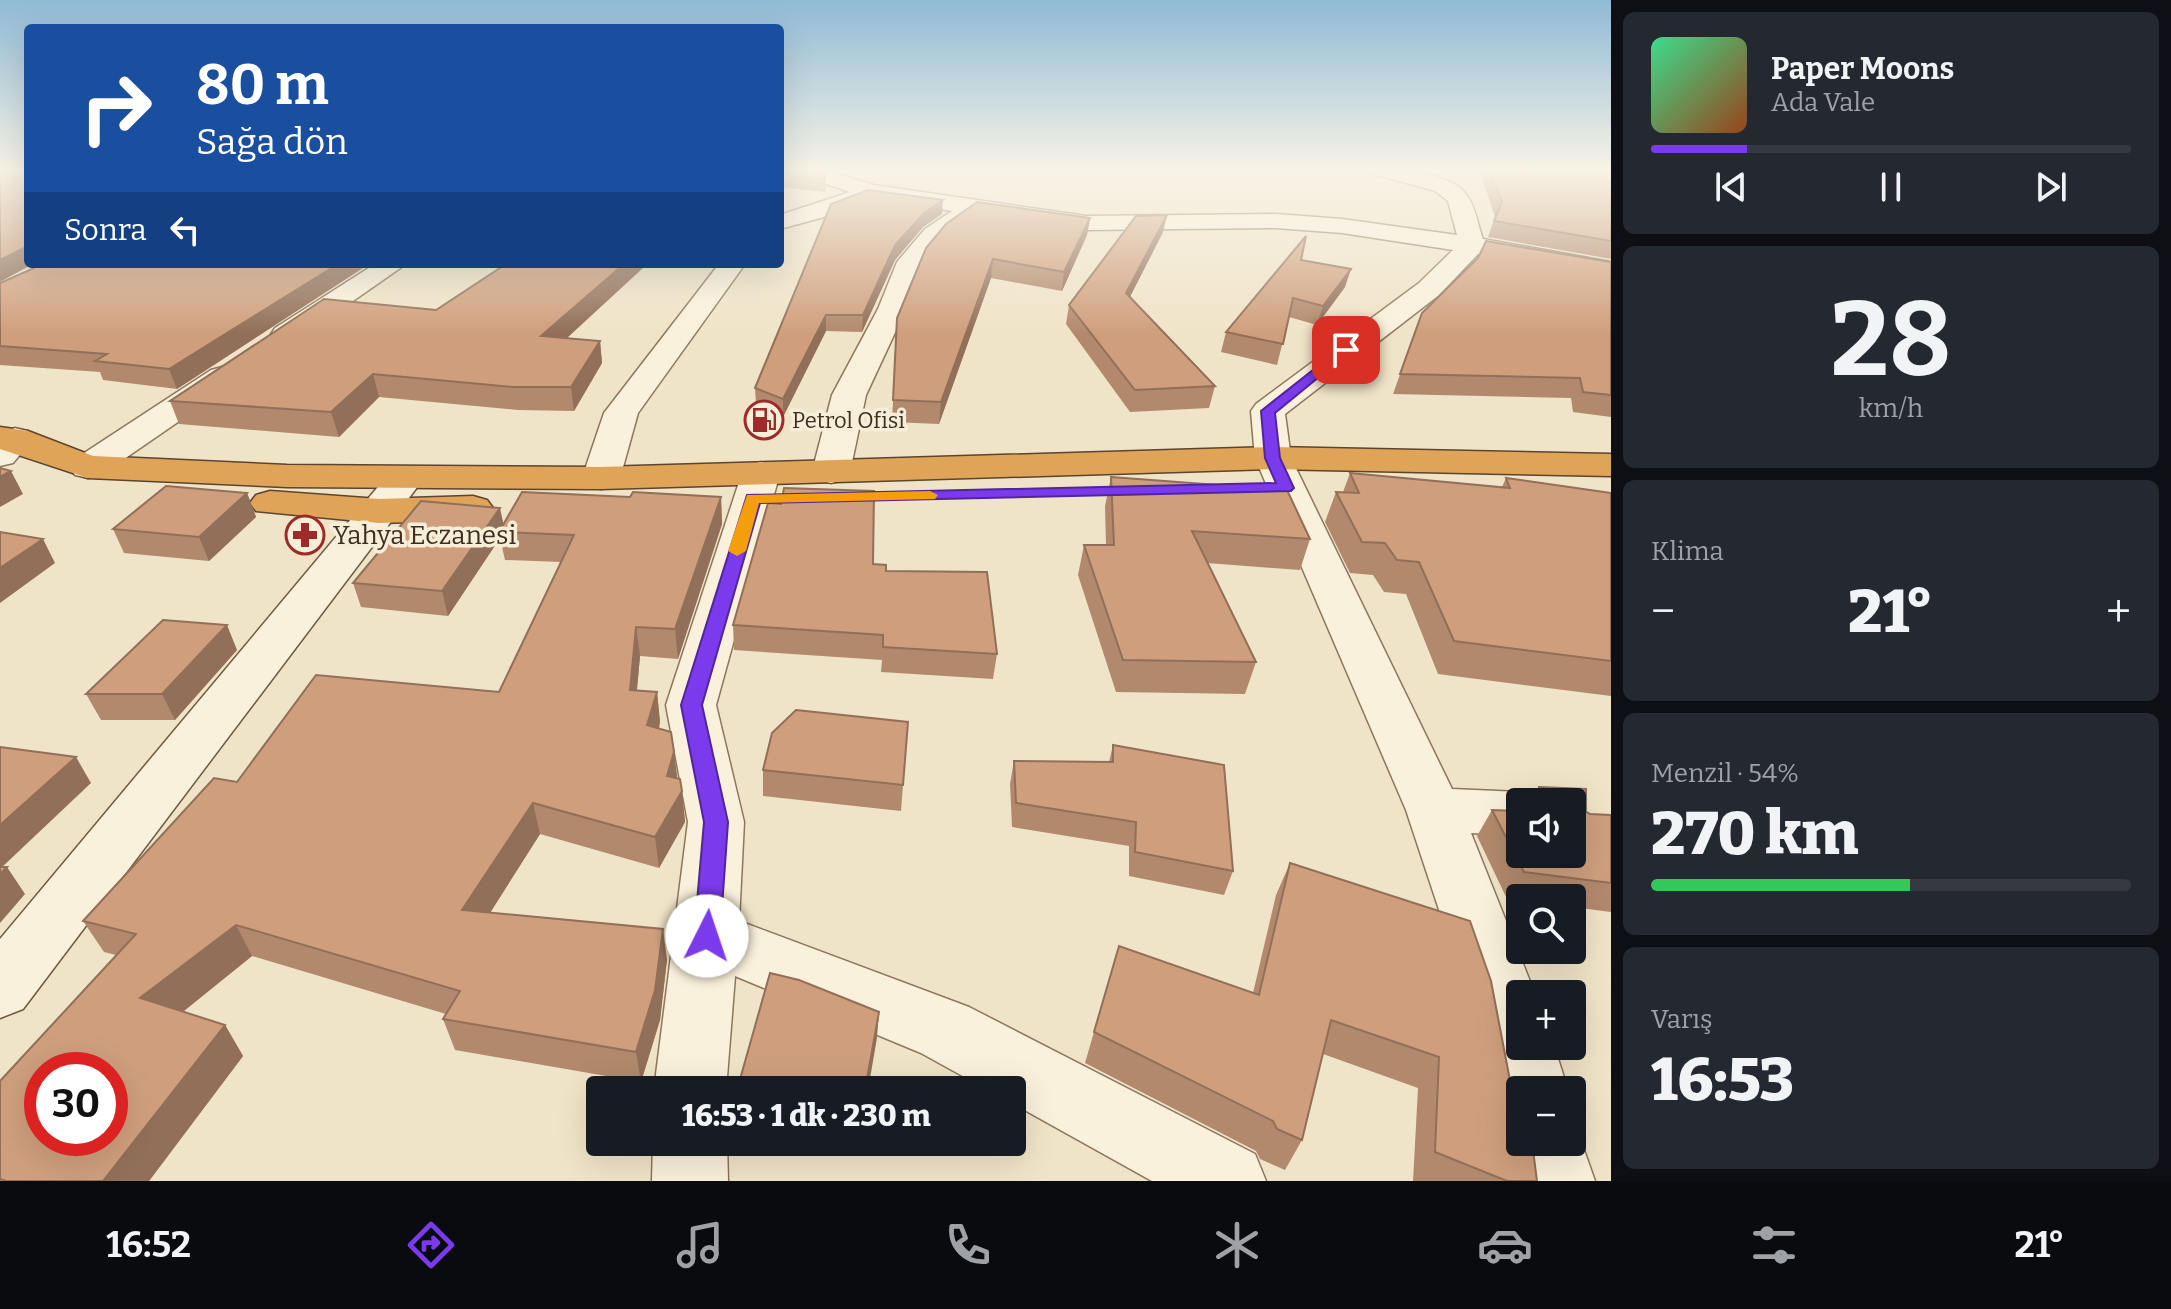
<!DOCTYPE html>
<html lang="tr">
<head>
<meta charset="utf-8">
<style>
  :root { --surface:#171b24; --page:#242831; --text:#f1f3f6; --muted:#9ea1a6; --line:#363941; --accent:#7c3aed }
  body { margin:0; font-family:Bitter,serif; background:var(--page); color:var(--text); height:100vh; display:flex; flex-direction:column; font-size:30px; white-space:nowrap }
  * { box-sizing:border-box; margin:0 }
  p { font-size:26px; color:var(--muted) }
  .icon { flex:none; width:44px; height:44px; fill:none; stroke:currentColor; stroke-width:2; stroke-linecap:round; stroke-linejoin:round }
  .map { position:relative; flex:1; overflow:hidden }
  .panel { display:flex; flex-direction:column; gap:12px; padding:12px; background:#0d0f14; width:560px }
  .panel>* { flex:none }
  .hud { position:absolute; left:24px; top:24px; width:760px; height:244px; border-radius:8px; box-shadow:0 8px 32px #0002; background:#1a4fa0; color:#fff; overflow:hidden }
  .tools { position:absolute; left:1506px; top:788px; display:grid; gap:16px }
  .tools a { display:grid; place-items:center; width:80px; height:80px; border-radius:8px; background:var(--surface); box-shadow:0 8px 32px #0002; font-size:40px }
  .speed { position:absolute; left:24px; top:1052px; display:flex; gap:16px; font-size:40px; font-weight:700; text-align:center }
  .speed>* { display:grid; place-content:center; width:104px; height:104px; border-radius:50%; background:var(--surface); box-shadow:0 8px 32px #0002; line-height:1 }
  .speed .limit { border:12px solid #d22; background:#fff; color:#111 }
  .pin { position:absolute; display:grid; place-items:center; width:68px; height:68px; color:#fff; margin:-34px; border-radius:16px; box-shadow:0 4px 12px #0006 }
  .me { position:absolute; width:88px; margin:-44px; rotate:4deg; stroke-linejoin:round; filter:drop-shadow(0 0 6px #0008) }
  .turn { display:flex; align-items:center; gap:28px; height:168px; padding:0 40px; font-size:36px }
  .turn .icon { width:104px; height:104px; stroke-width:2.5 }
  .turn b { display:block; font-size:56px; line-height:68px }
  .then { display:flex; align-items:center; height:76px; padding:0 40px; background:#0003; gap:16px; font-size:30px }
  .big { font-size:60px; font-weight:800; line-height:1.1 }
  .panel .tile { flex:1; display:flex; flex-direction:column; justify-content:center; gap:12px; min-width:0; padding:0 28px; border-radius:12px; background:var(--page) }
  .panel .dial { align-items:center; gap:0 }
  .dial b { font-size:104px; line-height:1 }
  .song { display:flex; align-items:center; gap:24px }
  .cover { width:96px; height:96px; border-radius:12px; background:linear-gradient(135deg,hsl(150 70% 55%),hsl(20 70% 35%)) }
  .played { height:8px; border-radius:4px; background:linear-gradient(90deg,var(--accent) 20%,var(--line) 20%) }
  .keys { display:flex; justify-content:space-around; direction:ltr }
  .heat { display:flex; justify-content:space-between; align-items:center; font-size:44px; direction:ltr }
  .charge { height:12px; border-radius:6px; background:linear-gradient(90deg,#34c759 54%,var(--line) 0) }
  .trip { position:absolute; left:586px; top:1076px; width:440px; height:80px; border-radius:8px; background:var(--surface); box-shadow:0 8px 32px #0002; font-weight:800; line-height:80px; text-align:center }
  .tab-bar { display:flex; height:128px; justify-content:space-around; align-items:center; background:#090b0e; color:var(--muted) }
  .tab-bar .icon { width:56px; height:56px }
  .tab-bar .selected { color:var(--accent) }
  .tab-bar b { font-size:36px; color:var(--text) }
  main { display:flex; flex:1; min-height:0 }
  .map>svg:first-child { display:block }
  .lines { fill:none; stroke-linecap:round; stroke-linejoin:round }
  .street-casing { stroke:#8d765c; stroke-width:3 }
  .secondary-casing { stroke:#6f573f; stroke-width:3 }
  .highway-casing { stroke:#5b4430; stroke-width:3 }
  .street { fill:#faf1dc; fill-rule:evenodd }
  .secondary { fill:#faf1dc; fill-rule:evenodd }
  .highway { fill:#e0a458; fill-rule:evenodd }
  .wall { fill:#b2896c }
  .shaded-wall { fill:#916f58 }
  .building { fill:#cf9f7d; stroke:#916f58; stroke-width:2; fill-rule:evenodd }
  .route { fill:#7c3aed; stroke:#51269a; stroke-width:2 }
  .slow { fill:#f59e0b }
  .labels { text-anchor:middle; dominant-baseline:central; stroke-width:7; stroke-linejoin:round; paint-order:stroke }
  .far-poi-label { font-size:22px; fill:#3d2e20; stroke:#f7eed8; text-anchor:start }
  .poi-label { font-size:26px; fill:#3d2e20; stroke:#f7eed8; text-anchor:start }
</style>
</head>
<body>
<main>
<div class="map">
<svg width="1611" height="1181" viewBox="0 0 1611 1181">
  <rect width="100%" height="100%" fill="#f0e4c8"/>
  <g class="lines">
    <defs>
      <g id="street">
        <path d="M 791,169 L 822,169 L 874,185 L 1086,216 L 1276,214 L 1342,219 L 1457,235 L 1448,201 L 1435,191 L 1370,173 L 1367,169 C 1393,169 1453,171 1468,197 C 1476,209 1478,226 1483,239 L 1611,262 L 1611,278 L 1478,254 L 1439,295 L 1285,414 L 1291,458 L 1452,789 L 1520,792 L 1542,802 L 1520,802 L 1520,836 L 1471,833 L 1535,994 L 1520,994 L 1520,1046 L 1554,1046 L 1568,1090 L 1520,1090 L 1520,1142 L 1572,1142 L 1572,1116 L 1595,1181 L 1519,1181 L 1509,1142 L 1518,1119 L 1507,1115 L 1406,810 L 1255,458 L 1251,411 L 1256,404 L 1419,283 L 1453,250 L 1342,233 L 1276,228 L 1086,230 L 976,215 L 943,239 L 922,264 L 906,309 L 866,395 L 850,472 L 844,480 L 831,483 L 818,480 L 812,472 L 832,395 L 878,309 L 897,262 L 925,229 L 952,211 L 873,198 L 835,214 L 780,229 L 780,215 L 850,192 L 794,173 Z"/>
        <path d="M 375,264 L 406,264 L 297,340 L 286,343 L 275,340 L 271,334 L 275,328 Z"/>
        <path d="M 719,264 L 745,264 L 638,413 L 620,478 L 614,486 L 601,489 L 588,486 L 582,478 L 604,413 Z"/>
        <path d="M 222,367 L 233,370 L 238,377 L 233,384 L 101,475 L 88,478 L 75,475 L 69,467 L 75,459 L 211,370 Z"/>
        <path d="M 15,428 L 28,431 L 33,439 L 13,463 L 0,466 L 0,434 Z"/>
        <path d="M 761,462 L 774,465 L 780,473 L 716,705 L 744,822 L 739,921 L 969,1007 L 1255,1154 L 1266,1181 L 1152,1181 L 1012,1103 L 1012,1090 L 988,1090 L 921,1053 L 735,976 L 726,1090 L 654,1090 L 688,822 L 666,705 L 742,473 L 748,465 Z"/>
        <path d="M 653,1142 L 727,1142 L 728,1181 L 652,1181 Z"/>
      </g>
      <path id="secondary" d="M 405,467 L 418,470 L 424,478 L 418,486 L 23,1009 L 0,1018 L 0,939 L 392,470 Z"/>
      <g id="highway">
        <path d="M 0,427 L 28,431 L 93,456 L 287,465 L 601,467 L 1273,447 L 1611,454 L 1611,476 L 1273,469 L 601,489 L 287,487 L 88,478 L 0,449 Z"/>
        <path d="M 270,491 L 379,499 L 473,496 L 487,500 L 493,508 L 487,516 L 473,520 L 379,523 L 256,511 L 250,503 L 256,495 Z"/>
      </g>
    </defs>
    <use href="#street" class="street-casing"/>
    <use href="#secondary" class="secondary-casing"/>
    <use href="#highway" class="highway-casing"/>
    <use href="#street" class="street"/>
    <use href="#secondary" class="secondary"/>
    <use href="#highway" class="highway"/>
  </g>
  <g class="wall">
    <path d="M 780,169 L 826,174 L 825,192 L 780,187 Z"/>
    <path d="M 1479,169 L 1578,169 L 1611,172 L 1611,259 L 1488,237 L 1495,217 Z"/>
    <path d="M 831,204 L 942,214 L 923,227 L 895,260 L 862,332 L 826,331 L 783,417 L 756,405 L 755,388 Z"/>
    <path d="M 1090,218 L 1087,235 L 1062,291 L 991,278 L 939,424 L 892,422 L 897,318 L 946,224 Z"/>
    <path d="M 1163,232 L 1130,297 L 1215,386 L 1209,408 L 1130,412 L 1066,324 L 1069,305 Z"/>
    <path d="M 1301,260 L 1345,287 L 1317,325 L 1289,317 L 1277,365 L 1221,352 L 1226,332 Z"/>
    <path d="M 1611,262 L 1611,417 L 1573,412 L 1571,398 L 1393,394 L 1422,313 Z"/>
    <path d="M 369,264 L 177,389 L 103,380 L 100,372 L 0,365 L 0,283 Z"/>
    <path d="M 506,264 L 645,264 L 645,266 L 567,338 L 600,341 L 602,363 L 574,411 L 518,410 L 379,397 L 339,437 L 179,424 L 170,401 L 436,310 Z"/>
    <path d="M 1350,473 L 1502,487 L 1506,478 L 1611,493 L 1611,696 L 1438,674 L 1406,594 L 1384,592 L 1373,575 L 1350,573 L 1325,522 L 1336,492 L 1343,492 Z"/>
    <path d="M 1111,477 L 1310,539 L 1300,570 L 1207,563 L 1256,662 L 1245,694 L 1116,692 L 1078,575 L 1084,545 L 1106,545 L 1105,506 Z"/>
    <path d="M 247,493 L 256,517 L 209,561 L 124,553 L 113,529 Z"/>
    <path d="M 630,497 L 721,497 L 722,524 L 678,659 L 640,656 L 637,690 L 657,692 L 660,722 L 659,729 L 674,752 L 677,779 L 682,791 L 685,822 L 659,868 L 540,834 L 490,913 L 667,960 L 660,1020 L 641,1082 L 455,1050 L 443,1019 L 446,1014 L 252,956 L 183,1012 L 225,1025 L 243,1056 L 149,1181 L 0,1181 L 0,1081 L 116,955 L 104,952 L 83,921 L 237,782 L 499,692 L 561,562 L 505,560 L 500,538 L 448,616 L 361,607 L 353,583 L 504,524 Z"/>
    <path d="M 781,504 L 873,564 L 886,571 L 997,654 L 993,679 L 881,672 L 882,660 L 734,650 L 733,625 Z"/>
    <path d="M 237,650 L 175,720 L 101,720 L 86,694 Z"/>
    <path d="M 908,722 L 901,811 L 763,796 L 763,770 Z"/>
    <path d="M 1113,745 L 1233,871 L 1224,895 L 1129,876 L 1129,846 L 1012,827 L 1010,784 L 1014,761 L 1109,762 Z"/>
    <path d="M 1539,787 L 1586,789 L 1586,812 L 1590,814 L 1611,815 L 1611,912 L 1572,907 L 1572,898 L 1520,898 L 1520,900 L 1507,899 L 1477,836 L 1492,810 L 1520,811 L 1520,854 L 1572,854 L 1572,802 L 1530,802 Z"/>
    <path d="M 1290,863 L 1512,1091 L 1537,1181 L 1413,1181 L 1418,1088 L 1323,1054 L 1302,1140 L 1285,1170 L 1260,1159 L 1256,1151 L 1085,1063 L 1119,946 L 1253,993 L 1276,895 Z"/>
    <path d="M 823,1142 L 859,1142 L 858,1150 Z"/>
  </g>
  <g class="shaded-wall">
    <path d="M 943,200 L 942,214 L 923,227 L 895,260 L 862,332 L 863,315 L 895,245 L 924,213 Z"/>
    <path d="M 1167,215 L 1163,232 L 1122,312 L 1126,293 Z"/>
    <path d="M 1090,218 L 1087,235 L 1062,291 L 1064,272 Z"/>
    <path d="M 28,246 L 28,264 L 33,264 L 0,282 L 0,260 Z"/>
    <path d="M 993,259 L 991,278 L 939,424 L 941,402 Z"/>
    <path d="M 338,264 L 369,264 L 177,389 L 169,369 Z"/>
    <path d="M 624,264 L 645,264 L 645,266 L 545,358 L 541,336 Z"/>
    <path d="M 1351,269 L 1345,287 L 1317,325 L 1323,306 Z"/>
    <path d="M 826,315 L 826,331 L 783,417 L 783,399 Z"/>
    <path d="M 600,341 L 602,363 L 574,411 L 571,387 Z"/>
    <path d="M 373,374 L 379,397 L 339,437 L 331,412 Z"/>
    <path d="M 11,471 L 23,494 L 0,507 L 0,477 Z"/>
    <path d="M 247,493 L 256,517 L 209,561 L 199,537 Z"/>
    <path d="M 721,497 L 722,524 L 678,659 L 675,629 Z"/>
    <path d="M 500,508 L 505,531 L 499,532 L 500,538 L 448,616 L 442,591 Z"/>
    <path d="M 43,539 L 55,563 L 0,603 L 0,568 Z"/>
    <path d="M 227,625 L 237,650 L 175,720 L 162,694 Z"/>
    <path d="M 636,627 L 640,656 L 634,720 L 630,690 Z"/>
    <path d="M 657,692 L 660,722 L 651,756 L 647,725 Z"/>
    <path d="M 674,752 L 678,783 L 667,776 Z"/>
    <path d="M 76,757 L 91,783 L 0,869 L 0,825 Z"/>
    <path d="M 682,791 L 685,822 L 659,868 L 655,837 Z"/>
    <path d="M 533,803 L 540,834 L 472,941 L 462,910 Z"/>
    <path d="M 7,867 L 25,894 L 0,923 L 0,874 Z"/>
    <path d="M 236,925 L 252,956 L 161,1029 L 140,998 Z"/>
    <path d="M 663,929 L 667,960 L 660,1020 L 641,1082 L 636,1052 Z"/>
    <path d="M 879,1012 L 877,1038 L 868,1090 L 865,1090 Z"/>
    <path d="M 225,1025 L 243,1056 L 149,1181 L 103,1181 Z"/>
  </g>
  <g class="building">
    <path d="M 0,169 L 28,169 L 28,246 L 0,260 Z"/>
    <path d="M 780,169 L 809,169 L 826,174 L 825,179 L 780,175 Z"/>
    <path d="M 1489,169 L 1578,169 L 1611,172 L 1611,241 L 1494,221 L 1502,202 Z"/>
    <path d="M 868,190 L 943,200 L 924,213 L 895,245 L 863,315 L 826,315 L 783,399 L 755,388 L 831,204 Z"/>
    <path d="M 977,202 L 1090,218 L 1064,272 L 993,259 L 941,402 L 893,400 L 897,318 L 926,248 L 946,224 Z"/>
    <path d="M 1167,215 L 1126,293 L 1215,386 L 1135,390 L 1069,305 L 1136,216 Z"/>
    <path d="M 1306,236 L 1301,260 L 1351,269 L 1323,306 L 1293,298 L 1283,344 L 1226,332 Z"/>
    <path d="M 1486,241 L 1611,262 L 1611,395 L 1583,392 L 1580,378 L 1400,374 L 1422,313 L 1478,258 Z"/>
    <path d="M 43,264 L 338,264 L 169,369 L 95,361 L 107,354 L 0,346 L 0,283 Z"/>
    <path d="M 506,264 L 624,264 L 541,336 L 600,341 L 571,387 L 513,387 L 373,374 L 331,412 L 170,401 L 324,299 L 436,310 Z"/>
    <path d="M 0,468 L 11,471 L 0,477 Z"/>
    <path d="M 1350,473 L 1510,488 L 1506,478 L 1611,493 L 1611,661 L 1454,641 L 1419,562 L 1397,560 L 1385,543 L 1362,542 L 1336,492 L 1359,493 Z"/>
    <path d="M 1111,477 L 1287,490 L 1310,539 L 1192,531 L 1256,662 L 1123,660 L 1084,545 L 1114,545 Z"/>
    <path d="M 166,486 L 247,493 L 199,537 L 113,529 Z"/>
    <path d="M 784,488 L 874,491 L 873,564 L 886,565 L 886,571 L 987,572 L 997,654 L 883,647 L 883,635 L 733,625 L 768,503 L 781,504 Z"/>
    <path d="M 522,492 L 630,497 L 633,492 L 721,497 L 675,629 L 636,627 L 630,690 L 657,692 L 647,725 L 671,732 L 674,752 L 667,776 L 680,779 L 682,791 L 655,837 L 533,803 L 462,910 L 663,929 L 655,990 L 636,1052 L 443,1019 L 460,991 L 236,925 L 140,998 L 225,1025 L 103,1181 L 6,1181 L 0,1179 L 0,1081 L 136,934 L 83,921 L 214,778 L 237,782 L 316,675 L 499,692 L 574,535 L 499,532 ZM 42,1070 L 110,1070 L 110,1138 L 42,1138 Z"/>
    <path d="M 421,501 L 500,508 L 442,591 L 353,583 Z"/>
    <path d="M 0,532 L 43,539 L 0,568 Z"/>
    <path d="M 163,620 L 227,625 L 162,694 L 86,694 Z"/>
    <path d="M 796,710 L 908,722 L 903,785 L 763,770 L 772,733 Z"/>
    <path d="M 1113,745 L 1224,765 L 1233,871 L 1135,852 L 1136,822 L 1016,803 L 1014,761 L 1113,762 Z"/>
    <path d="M 0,747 L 76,757 L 0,825 Z"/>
    <path d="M 1539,787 L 1586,789 L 1586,812 L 1590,814 L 1611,815 L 1611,883 L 1524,872 L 1492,810 L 1520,811 L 1520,854 L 1572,854 L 1572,802 L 1539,802 Z"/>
    <path d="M 1290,863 L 1470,921 L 1491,981 L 1512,1091 L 1520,1094 L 1520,1142 L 1532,1142 L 1537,1181 L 1507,1181 L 1435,1152 L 1439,1057 L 1331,1020 L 1302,1140 L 1277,1129 L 1273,1121 L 1094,1032 L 1119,946 L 1259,995 Z"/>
    <path d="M 0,867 L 7,867 L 0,874 Z"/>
    <path d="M 770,973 L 799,980 L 879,1012 L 865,1090 L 737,1090 Z"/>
  </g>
  <linearGradient id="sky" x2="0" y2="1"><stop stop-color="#8fbad6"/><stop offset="0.51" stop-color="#f8f3e6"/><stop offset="1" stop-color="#f8f3e6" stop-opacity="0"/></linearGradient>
  <rect width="1611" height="334" fill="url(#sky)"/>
  <path class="route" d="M 1342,347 L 1352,350 L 1275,413 L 1280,458 L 1294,488 L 1291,491 L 760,503 L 702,705 L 728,822 L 720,936 L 717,944 L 707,948 L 698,944 L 694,936 L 704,822 L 681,705 L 747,495 L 1276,483 L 1265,458 L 1261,411 Z"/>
  <path class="slow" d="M 930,491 L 938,495 L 935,499 L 759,503 L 746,551 L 737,556 L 728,551 L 747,495 Z"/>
  <defs>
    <symbol id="fuel-ring" viewBox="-11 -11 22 22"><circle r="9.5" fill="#f7eed8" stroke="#9e2a2b" stroke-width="1.5"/><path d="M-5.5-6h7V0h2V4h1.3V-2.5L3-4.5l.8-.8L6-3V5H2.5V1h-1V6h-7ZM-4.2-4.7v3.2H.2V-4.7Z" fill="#9e2a2b"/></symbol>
    <symbol id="pharmacy-ring" viewBox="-11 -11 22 22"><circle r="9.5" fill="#f7eed8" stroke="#9e2a2b" stroke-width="1.5"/><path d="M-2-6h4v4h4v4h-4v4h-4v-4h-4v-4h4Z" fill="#9e2a2b"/></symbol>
  </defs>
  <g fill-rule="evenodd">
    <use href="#fuel-ring" x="742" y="398" width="44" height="44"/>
    <use href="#pharmacy-ring" x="283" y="513" width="44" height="44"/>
  </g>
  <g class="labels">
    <g class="far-poi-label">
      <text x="792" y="420">Petrol Ofisi</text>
    </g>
    <g class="poi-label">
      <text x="333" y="535">Yahya Eczanesi</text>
    </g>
  </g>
</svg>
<div class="tools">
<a><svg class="icon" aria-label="sound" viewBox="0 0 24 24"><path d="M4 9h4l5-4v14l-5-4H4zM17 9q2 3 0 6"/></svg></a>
<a><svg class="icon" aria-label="search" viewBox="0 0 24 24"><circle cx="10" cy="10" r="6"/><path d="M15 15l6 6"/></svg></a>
<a>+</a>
<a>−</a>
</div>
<div class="speed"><div class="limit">30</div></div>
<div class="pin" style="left:1346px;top:350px;background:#d93025"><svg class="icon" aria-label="arrive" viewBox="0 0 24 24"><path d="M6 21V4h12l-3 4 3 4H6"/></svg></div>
<svg class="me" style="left:707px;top:936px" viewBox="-20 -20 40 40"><circle r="19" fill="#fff"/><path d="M0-13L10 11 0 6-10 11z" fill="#7c3aed"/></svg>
<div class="trip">16:53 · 1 dk · 230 m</div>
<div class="hud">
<div class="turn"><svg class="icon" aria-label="right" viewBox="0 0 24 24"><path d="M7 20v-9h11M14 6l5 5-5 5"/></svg><div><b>80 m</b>Sağa dön</div></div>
<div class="then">Sonra<svg class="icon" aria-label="left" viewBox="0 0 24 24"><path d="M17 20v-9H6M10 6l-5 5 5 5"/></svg></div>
</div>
</div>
<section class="panel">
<div class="tile">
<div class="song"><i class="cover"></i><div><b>Paper Moons</b><p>Ada Vale</p></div></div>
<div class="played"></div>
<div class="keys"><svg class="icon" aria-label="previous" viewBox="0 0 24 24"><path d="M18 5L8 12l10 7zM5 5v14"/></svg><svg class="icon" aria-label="pause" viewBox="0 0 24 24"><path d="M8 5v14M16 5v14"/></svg><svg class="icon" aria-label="next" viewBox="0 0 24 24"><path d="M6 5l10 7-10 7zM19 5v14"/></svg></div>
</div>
<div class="tile dial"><b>28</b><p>km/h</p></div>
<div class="tile"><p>Klima</p>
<div class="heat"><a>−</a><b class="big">21°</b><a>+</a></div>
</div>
<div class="tile"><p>Menzil · 54%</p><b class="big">270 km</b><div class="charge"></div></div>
<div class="tile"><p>Varış</p><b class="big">16:53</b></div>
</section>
</main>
<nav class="tab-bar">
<b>16:52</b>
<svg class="icon selected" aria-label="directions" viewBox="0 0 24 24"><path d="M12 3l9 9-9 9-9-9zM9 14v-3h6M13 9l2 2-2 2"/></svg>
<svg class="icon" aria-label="music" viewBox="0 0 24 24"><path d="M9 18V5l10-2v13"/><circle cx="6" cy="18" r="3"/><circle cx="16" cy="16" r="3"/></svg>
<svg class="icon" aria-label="phone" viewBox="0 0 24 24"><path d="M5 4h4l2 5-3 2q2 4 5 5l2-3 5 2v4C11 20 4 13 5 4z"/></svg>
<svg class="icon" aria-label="climate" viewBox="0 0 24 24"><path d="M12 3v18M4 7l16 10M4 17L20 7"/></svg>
<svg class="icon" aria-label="car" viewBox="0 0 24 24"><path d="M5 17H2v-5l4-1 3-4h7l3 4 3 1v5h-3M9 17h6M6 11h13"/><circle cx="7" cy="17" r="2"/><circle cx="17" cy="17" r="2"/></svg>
<svg class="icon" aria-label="filters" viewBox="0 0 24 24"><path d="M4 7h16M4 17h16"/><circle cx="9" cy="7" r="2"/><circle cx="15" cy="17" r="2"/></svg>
<b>21°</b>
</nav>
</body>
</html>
